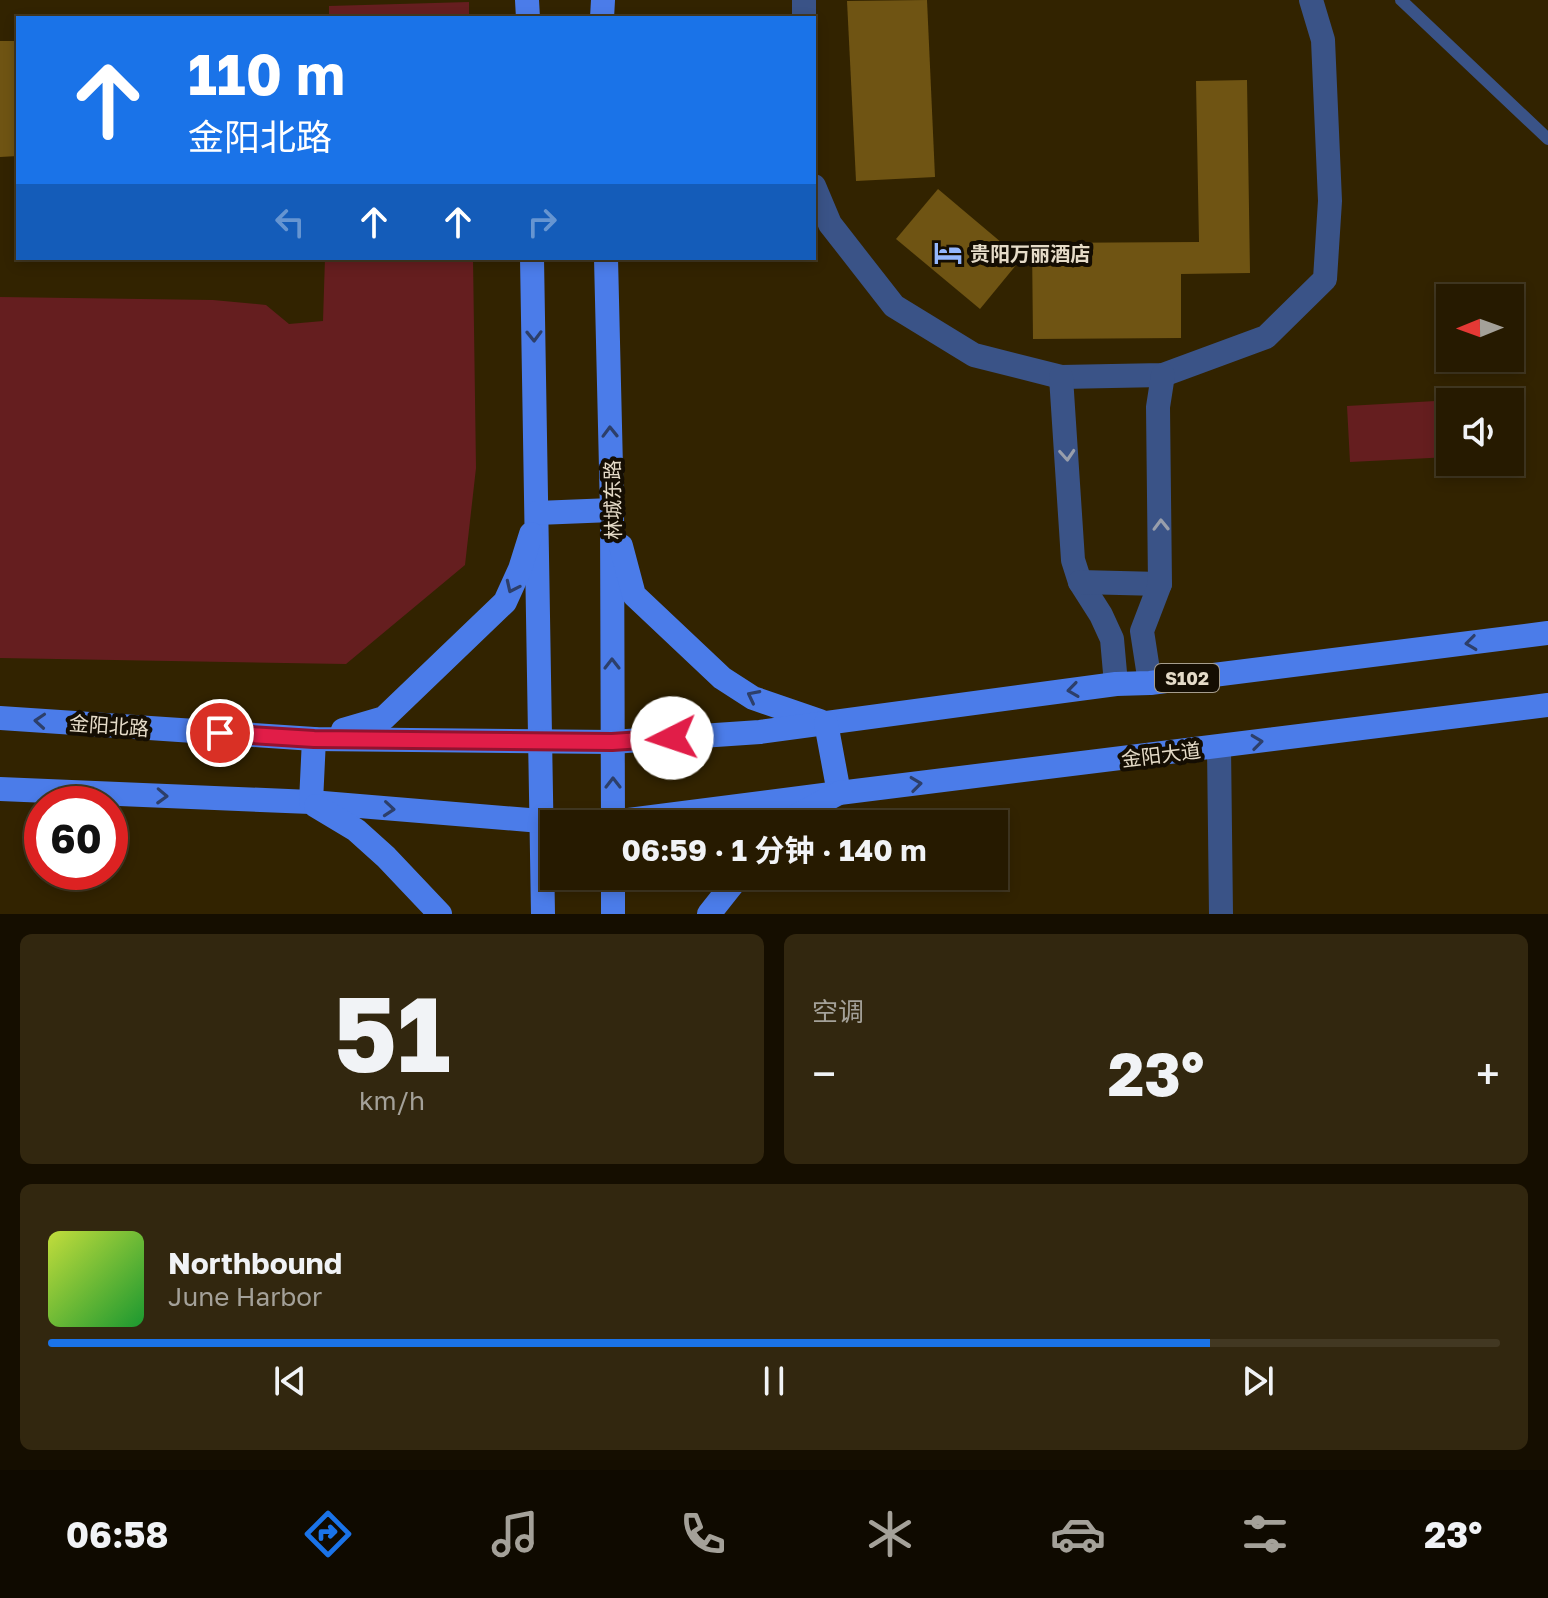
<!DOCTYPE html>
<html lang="zh">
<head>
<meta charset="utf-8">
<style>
  :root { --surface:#261a00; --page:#32270f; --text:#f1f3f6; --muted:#a4a199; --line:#423822; --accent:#1a73e8 }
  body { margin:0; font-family:"Golos Text","Noto Sans SC",sans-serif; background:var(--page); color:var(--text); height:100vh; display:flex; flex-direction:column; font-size:30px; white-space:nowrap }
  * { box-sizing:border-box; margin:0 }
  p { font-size:26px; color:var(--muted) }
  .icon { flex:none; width:44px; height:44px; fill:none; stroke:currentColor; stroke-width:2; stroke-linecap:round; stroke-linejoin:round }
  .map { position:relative; height:914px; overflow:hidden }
  .sheet { display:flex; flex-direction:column; gap:20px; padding:20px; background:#150e00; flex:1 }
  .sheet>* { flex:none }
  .top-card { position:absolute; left:16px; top:16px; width:800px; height:244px; border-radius:0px; box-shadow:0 4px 12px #0003,0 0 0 2px var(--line); background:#1a73e8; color:#fff; overflow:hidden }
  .needle { width:52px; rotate:269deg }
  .buttons { position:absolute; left:1436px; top:284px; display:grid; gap:16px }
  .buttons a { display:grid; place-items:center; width:88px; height:88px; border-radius:0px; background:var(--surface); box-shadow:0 4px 12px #0003,0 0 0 2px var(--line); font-size:40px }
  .speed { position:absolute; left:24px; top:786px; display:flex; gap:16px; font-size:40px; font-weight:700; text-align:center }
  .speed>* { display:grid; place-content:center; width:104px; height:104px; border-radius:50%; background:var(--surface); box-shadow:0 4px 12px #0003,0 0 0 2px var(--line); line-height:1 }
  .speed .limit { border:12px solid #d22; background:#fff; color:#111 }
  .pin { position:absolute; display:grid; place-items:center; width:68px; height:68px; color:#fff; margin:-34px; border:4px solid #fff; border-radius:50%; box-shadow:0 2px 8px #0007 }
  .me { position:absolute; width:88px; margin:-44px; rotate:266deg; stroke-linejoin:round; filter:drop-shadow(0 0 6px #0008) }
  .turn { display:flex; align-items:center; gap:28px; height:168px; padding:0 40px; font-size:36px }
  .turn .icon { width:104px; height:104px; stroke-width:2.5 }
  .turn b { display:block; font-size:56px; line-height:68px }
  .lanes { display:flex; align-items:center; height:76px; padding:0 40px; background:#0003; justify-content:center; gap:40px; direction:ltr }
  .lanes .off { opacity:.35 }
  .big { font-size:60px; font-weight:700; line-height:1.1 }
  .sheet .widget { flex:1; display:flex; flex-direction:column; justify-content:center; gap:12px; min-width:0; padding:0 28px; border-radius:12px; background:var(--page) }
  .sheet .dial { align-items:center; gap:0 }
  .dial b { font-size:104px; line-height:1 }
  .song { display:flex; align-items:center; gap:24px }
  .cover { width:96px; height:96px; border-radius:12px; background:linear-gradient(135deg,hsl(70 70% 55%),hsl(130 70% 35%)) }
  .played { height:8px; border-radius:4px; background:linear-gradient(90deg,var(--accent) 80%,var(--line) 80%) }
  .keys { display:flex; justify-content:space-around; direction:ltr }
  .heat { display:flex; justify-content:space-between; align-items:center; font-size:44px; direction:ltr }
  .sheet .tiles { flex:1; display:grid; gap:20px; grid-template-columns:1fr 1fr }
  .widget:last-child { grid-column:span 2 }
  .trip { position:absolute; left:540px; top:810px; width:468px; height:80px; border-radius:0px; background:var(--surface); box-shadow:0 4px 12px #0003,0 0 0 2px var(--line); font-weight:700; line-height:80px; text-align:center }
  .tab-bar { display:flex; height:128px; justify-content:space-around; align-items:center; background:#0f0a00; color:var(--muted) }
  .tab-bar .icon { width:56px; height:56px }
  .tab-bar .active { color:var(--accent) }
  .tab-bar b { font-size:36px; color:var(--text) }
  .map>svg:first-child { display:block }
  .green { fill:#651e1f }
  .building { fill:#6f5413 }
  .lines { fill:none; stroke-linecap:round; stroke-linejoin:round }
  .lane { stroke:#3a5387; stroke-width:12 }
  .street { stroke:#3a5387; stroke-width:24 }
  .primary { stroke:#4b7ce9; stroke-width:24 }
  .oneway { stroke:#2d3f6a }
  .oneway2 { stroke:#989eab }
  .route-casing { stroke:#92132f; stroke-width:20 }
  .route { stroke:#e11d48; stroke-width:14 }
  .labels { text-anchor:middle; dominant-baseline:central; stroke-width:8; stroke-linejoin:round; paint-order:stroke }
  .shield { fill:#140d02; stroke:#a69d8d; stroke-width:2 }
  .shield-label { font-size:18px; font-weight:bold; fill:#e5dbc8 }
  .poi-label { font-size:20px; font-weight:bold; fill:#e5dbc8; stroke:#140d02; text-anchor:start }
  .street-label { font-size:20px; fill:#e5dbc8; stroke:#140d02 }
</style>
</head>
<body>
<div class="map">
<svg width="1548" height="914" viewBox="0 0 1548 914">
  <rect width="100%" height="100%" fill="#322300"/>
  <g class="green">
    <path d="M 469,2 L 469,18 L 329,18 L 329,6 Z"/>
    <path d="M 325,258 L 473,258 L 476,468 L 465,565 L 346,664 L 0,658 L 0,297 L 213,300 L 266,305 L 289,324 L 323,321 Z"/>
    <path d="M 1471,399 L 1472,402 L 1450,402 L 1450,457 L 1350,462 L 1347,406 Z"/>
  </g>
  <g class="building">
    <path d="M 927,0 L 935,177 L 856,181 L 847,1 Z"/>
    <path d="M 0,41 L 18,41 L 18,156 L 0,157 Z"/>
    <path d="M 1247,80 L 1250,273 L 1181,274 L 1181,338 L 1033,339 L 1032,243 L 1199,242 L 1196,81 Z"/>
    <path d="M 938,189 L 1021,259 L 980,309 L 896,239 Z"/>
  </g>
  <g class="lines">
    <path class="lane" d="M 1401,0 L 1548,139"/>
    <g class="street">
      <path d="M 804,0 L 804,18"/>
      <path d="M 814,186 L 830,224 L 894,306 L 974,355 L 1061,377 L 1163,375 L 1266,337 L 1325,279 L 1330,201 L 1323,40 L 1311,0"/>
      <path d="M 1061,377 L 1073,560 L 1080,582 L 1101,615 L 1112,639 L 1116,684"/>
      <path d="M 1080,582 L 1160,584"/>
      <path d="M 1150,683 L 1142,631 L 1160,584 L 1158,407 L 1163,375"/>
      <path d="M 1219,747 L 1221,914"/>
    </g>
    <g class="primary">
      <path d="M 527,0 L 528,18"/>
      <path d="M 602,18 L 603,0"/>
      <path d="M 532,258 L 543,914"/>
      <path d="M 606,258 L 612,510 L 613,824"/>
      <path d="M 537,513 L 612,510"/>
      <path d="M 621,546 L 634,595 L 722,678 L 753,698 L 820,721"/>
      <path d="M 0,718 L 314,739 L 612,742 L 760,732 L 1116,684 L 1150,683 L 1548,633"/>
      <path d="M 826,723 L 839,793"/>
      <path d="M 343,730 L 384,718 L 505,602 L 520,569 L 531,534"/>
      <path d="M 0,789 L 311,802 L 541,821 L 613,822 L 839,793"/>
      <path d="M 311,802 L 314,739"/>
      <path d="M 316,806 L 356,830 L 386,857 L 440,914"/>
      <path d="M 781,824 L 839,793 L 1548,705"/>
      <path d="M 613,876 L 613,914"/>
      <path d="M 709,914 L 739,876"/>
    </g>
  </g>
  <defs><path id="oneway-chevron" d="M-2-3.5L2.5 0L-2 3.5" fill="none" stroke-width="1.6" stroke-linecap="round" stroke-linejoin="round" transform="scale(2)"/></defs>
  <g class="oneway">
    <use href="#oneway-chevron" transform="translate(534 336) rotate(89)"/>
    <use href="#oneway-chevron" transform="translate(610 432) rotate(-91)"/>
    <use href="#oneway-chevron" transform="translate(512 587) rotate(115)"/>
    <use href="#oneway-chevron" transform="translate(1471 643) rotate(173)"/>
    <use href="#oneway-chevron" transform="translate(612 664) rotate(-90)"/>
    <use href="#oneway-chevron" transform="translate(1073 690) rotate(172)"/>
    <use href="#oneway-chevron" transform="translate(753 696) rotate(-153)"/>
    <use href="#oneway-chevron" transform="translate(40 721) rotate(-176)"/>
    <use href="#oneway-chevron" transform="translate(1257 742) rotate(-7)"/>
    <use href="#oneway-chevron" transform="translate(613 783) rotate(-90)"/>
    <use href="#oneway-chevron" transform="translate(916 784) rotate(-7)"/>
    <use href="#oneway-chevron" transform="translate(162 796) rotate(2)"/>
    <use href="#oneway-chevron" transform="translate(389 809) rotate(5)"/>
  </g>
  <g class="oneway2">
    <use href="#oneway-chevron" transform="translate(1067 455) rotate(86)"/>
    <use href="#oneway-chevron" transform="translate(1161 525) rotate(-91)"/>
  </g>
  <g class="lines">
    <defs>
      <path id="route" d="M 220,733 L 314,739 L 612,742 L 672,738"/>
    </defs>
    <use href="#route" class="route-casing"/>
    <use href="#route" class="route"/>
  </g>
  <defs>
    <symbol id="hotel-bare" viewBox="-9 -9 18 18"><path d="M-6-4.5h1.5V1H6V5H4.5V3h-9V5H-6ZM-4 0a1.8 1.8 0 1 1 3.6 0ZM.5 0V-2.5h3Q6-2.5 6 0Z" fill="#94b7fd" stroke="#140d02" stroke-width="2.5" paint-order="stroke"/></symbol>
  </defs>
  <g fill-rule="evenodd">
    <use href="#hotel-bare" x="928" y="233" width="40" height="40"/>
  </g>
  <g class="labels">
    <rect class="shield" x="1155" y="664" width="64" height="28" rx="6"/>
    <g class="shield-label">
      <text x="1187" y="678">S102</text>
    </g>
    <g class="poi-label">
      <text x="970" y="253">贵阳万丽酒店</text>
    </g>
    <g class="street-label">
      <text transform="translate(612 500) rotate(-91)">林城东路</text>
      <text transform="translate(109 725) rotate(4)">金阳北路</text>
      <text transform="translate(1161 754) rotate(-7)">金阳大道</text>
    </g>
  </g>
</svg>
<div class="buttons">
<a><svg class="needle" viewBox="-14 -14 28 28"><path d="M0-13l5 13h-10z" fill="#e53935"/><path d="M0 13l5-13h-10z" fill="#a4a199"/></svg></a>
<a><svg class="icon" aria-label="sound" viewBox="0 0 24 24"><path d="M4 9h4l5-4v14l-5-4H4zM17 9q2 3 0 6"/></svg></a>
</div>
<div class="speed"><div class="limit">60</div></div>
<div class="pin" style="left:220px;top:733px;background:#d93025"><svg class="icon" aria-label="arrive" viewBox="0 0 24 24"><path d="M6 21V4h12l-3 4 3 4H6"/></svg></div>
<svg class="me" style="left:672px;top:738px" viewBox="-20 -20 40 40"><circle r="19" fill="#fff"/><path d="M0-13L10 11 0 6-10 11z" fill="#e11d48"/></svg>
<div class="trip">06:59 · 1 分钟 · 140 m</div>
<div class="top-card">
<div class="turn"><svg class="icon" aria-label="ahead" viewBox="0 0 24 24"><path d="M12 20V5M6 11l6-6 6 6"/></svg><div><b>110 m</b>金阳北路</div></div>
<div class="lanes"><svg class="icon off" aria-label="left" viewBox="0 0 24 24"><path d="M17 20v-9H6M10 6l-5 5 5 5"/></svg><svg class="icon" aria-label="ahead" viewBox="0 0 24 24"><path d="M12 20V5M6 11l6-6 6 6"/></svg><svg class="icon" aria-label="ahead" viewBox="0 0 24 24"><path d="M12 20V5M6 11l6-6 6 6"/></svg><svg class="icon off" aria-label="right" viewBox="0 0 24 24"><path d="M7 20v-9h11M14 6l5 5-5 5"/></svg></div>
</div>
</div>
<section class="sheet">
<div class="tiles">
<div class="widget dial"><b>51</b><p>km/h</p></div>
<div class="widget"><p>空调</p>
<div class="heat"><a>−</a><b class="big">23°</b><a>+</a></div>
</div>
<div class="widget">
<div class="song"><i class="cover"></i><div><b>Northbound</b><p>June Harbor</p></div></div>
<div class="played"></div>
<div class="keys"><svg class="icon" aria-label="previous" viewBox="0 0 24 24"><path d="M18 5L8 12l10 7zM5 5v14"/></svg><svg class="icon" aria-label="pause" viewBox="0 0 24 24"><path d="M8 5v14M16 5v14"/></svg><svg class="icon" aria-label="next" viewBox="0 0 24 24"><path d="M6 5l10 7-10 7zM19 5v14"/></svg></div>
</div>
</div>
</section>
<nav class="tab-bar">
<b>06:58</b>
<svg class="icon active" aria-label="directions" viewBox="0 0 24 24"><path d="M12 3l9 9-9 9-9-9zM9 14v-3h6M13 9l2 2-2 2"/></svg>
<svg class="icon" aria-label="music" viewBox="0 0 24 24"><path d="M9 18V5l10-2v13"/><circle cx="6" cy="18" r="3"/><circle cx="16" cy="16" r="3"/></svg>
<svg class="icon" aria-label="phone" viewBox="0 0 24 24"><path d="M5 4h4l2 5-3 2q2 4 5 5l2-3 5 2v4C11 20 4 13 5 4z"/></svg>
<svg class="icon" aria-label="climate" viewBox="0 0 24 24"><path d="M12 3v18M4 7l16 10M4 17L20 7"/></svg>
<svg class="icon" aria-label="car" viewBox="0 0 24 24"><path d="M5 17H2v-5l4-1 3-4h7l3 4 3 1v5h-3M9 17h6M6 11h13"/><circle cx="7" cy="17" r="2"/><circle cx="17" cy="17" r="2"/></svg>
<svg class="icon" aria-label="filters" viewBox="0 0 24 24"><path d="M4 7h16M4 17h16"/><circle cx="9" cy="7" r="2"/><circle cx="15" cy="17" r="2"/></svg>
<b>23°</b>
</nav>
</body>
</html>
